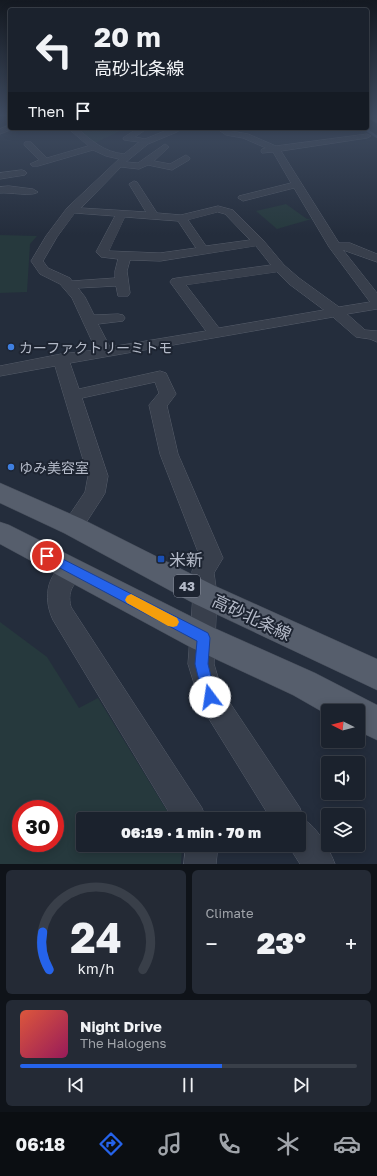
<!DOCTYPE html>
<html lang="en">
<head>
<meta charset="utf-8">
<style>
  :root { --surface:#1b222d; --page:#242a35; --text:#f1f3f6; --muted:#a0a4aa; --line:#393f49; --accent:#2563eb }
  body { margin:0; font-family:"Golos Text","Noto Sans JP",sans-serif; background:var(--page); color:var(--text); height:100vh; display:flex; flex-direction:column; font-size:15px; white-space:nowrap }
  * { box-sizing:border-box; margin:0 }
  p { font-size:13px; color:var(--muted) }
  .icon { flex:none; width:22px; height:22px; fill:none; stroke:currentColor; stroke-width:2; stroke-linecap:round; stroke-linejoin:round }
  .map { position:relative; height:864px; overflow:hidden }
  .panel { display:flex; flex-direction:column; gap:6px; padding:6px; background:#0f1319; flex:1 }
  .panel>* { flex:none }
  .guide { position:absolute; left:8px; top:8px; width:361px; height:122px; border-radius:4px; box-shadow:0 2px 10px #0003,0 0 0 1px var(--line); background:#1b222d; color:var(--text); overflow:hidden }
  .needle { width:26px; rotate:276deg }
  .buttons { position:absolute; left:321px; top:704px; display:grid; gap:8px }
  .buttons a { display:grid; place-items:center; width:44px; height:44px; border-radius:4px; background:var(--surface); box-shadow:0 2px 10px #0003,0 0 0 1px var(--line); font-size:20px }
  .speed { position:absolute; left:12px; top:800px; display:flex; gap:8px; font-size:20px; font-weight:700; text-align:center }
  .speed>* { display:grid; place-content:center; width:52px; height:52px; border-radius:50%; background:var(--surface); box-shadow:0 2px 10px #0003,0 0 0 1px var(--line); line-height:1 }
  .speed .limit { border:6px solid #d22; background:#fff; color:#111 }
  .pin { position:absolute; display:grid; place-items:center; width:34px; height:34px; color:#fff; margin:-17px; border:2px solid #fff; border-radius:50%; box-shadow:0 1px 4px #0007 }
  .me { position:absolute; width:44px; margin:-22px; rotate:346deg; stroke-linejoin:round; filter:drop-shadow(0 0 3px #0008) }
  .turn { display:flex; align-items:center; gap:14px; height:84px; padding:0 20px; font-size:18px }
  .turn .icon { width:52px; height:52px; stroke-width:2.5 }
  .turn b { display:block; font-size:28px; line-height:34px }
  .then { display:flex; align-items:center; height:38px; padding:0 20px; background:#0003; gap:8px; font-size:15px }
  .big { font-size:30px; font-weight:800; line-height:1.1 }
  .panel .card { flex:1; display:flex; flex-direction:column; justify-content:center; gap:6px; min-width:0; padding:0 14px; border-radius:6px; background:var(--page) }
  .panel .dial { align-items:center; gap:0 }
  .dial svg { height:104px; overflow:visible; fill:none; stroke:var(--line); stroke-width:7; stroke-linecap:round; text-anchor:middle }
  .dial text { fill:var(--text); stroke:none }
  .song { display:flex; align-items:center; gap:12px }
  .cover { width:48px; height:48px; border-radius:6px; background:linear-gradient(135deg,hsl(10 70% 55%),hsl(330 70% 35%)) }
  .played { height:4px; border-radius:2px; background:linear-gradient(90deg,var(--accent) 60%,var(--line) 60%) }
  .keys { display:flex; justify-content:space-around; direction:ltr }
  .heat { display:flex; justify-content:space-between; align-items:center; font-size:22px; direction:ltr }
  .panel .tiles { flex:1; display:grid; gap:6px; grid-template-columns:1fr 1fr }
  .card:last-child { grid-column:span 2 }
  .trip { position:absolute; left:76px; top:812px; width:230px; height:40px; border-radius:4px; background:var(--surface); box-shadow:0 2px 10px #0003,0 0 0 1px var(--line); font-weight:800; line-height:40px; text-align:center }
  .tab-bar { display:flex; height:64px; justify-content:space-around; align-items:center; background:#0b0e12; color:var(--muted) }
  .tab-bar .icon { width:28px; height:28px }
  .tab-bar .on { color:var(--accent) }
  .tab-bar b { font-size:18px; color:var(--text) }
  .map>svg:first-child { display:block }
  .green { fill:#26393d; fill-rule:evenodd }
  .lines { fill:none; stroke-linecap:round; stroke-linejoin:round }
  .stream { stroke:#3a4964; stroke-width:2.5 }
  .street-casing { stroke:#565d6a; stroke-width:1 }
  .primary-casing { stroke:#414855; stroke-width:1 }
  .street { fill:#383f4c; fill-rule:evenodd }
  .primary { fill:#565e6c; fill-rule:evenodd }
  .route { fill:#2563eb; stroke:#184099 }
  .slow { fill:#f59e0b }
  .shop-dot { fill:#3f7fe0; stroke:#1d2431; stroke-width:1.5 }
  .transit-dot { fill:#1a4fb4; stroke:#1d2431; stroke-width:1.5 }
  .labels { text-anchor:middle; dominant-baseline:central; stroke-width:4; stroke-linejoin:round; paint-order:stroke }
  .shield { fill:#1d2431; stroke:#878d9b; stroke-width:1 }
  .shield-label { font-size:13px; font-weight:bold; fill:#b4bac8 }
  .poi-label { font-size:14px; fill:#b4bac8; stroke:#1d2431; text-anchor:start }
  .near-poi-label { font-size:17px; fill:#b4bac8; stroke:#1d2431; text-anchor:start }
  .near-street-label { font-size:17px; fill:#b4bac8; stroke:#1d2431 }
</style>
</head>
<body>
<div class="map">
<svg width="377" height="864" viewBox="0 0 377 864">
  <rect width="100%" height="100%" fill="#242d3c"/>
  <g class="green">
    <path d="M 115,128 L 120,131 L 97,142 L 94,142 L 78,129 Z"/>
    <path d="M 286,204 L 307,219 L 315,218 L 277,229 L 256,211 Z"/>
    <path d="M 0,235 L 37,236 L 30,244 L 27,292 L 0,293 Z"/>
    <path d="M 0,622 L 47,657 L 79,708 L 98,698 L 172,819 L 83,819 L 83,845 L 182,845 L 181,864 L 0,864 ZM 21,809 L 55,809 L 55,843 L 21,843 Z"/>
  </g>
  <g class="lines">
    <path class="stream" d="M 364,128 L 377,137"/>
    <defs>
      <g id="street">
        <path d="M 10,125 L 10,128 L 13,129 L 0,134 L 0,129 Z"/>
        <path d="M 68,128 L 77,128 C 92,141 104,152 124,154 L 139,142 L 124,140 L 123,138 L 138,128 L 148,128 L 135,137 L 145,139 L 172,128 L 182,128 L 177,132 L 148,144 L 126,162 L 138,163 L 165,144 L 169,147 L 154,161 L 170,164 L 186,155 L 190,158 L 189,160 L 172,170 L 148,165 L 139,169 L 121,167 L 81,208 L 146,212 L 129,184 L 134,181 L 137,182 L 157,213 L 181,215 L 218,206 L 233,210 L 263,240 L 284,265 L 299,278 L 339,307 L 370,302 L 329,247 L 294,188 L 243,201 L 238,198 L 239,196 L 291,183 L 273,152 L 262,153 L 261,151 L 262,149 L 266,148 L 243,138 L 226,135 L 216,128 L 226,128 L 231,131 L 248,134 L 276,146 L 367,134 L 371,136 L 367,138 L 281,151 L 339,243 L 350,243 L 377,254 L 377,262 L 343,250 L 377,293 L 377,309 L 347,314 L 365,330 L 377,331 L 377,342 L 370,339 L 356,337 L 333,317 L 70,363 L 79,389 L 160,371 L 166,373 L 176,394 L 167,406 L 178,454 L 223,558 L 214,573 L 217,595 L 214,664 L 222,691 L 300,808 L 304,820 C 317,826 330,851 335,864 L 300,864 L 288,845 L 299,845 L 299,819 L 271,819 L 201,706 L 188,664 L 193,595 L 192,571 L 200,557 L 160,454 L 149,405 L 159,393 L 155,382 L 82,398 L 108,476 L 105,493 L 102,498 L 80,532 L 73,534 L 66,532 L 62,526 L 85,492 L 88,476 L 55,366 L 0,376 L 0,366 L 61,354 L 96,350 L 72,298 L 60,284 L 40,274 L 31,261 L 46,236 L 67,208 L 119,159 L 106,156 L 93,150 L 38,166 L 32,166 L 30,164 L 39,160 L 25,146 L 24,144 L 25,142 L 31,142 L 47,158 L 88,146 ZM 218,212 L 225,214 L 250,240 L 206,246 L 188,220 ZM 75,213 L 115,216 L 96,252 L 101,257 L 118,259 L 115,271 L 115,278 L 72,281 L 70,278 L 48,268 L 43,261 L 57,237 ZM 125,217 L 178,221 L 196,248 L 160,253 L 109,251 ZM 256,246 L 271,265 L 177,278 L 172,279 L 170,282 L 206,331 L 110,347 L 98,324 L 123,321 L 125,318 L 123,315 L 118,314 L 94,315 L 85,297 L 78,288 L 116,286 L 118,296 L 128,296 L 130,293 L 127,271 L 130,260 L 160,261 ZM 277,272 L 289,284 L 324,310 L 219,328 L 186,285 Z"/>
        <path d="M 22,170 L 25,171 L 27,173 L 25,175 L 0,179 L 0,173 Z"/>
        <path d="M 9,186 L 33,189 L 38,192 C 33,197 9,192 0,193 L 0,187 Z"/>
        <path d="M 73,560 L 81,562 L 84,569 C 77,585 66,587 71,607 L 202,808 L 206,819 L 173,819 L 53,620 C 42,597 47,569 73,560 Z"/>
        <path d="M 186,845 L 218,845 L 216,864 L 184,864 Z"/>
      </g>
      <g id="primary">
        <path d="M 367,114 L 374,114 L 377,116 L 377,123 L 367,117 Z"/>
        <path d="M 0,483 L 82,519 L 215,586 L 377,659 L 377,690 L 195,604 L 64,533 L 0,503 Z"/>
        <path d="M 0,522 L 9,525 L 214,628 L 315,673 L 377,705 L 377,740 L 358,731 L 358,711 L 328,711 L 328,715 L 293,695 L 192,648 L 0,544 Z"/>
      </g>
    </defs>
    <use href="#street" class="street-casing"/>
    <use href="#primary" class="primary-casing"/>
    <use href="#street" class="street"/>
    <use href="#primary" class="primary"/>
  </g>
  <linearGradient id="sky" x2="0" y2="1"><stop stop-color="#141921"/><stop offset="0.49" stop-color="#3f4c61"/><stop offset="1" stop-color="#3f4c61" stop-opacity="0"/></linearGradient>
  <rect width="377" height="235" fill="url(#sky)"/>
  <path class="route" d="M 47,551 L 208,633 L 210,638 L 208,664 L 216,697 L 214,702 L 210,704 L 205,702 L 203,697 L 195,664 L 197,641 L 43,559 L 41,556 L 43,553 Z"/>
  <path class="slow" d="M 131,594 L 177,618 L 179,622 L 177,626 L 173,627 L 168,626 L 127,603 L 125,600 L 127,596 Z"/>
  <g class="shop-dot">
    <circle cx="11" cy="347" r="4"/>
    <circle cx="11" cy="467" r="4"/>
  </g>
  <rect class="transit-dot" x="157" y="555" width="8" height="8" rx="2"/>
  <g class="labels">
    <rect class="shield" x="174" y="575" width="26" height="22" rx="3"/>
    <g class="shield-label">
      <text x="187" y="586">43</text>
    </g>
    <g class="poi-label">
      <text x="19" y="347">カーファクトリーミトモ</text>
      <text x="19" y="467">ゆみ美容室</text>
    </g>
    <g class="near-poi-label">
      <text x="169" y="559">米新</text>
    </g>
    <g class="near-street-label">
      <text transform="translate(252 617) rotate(25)">高砂北条線</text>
    </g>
  </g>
</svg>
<div class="buttons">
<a><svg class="needle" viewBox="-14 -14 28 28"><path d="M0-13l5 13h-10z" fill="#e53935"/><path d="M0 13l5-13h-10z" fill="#a0a4aa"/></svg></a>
<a><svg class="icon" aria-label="sound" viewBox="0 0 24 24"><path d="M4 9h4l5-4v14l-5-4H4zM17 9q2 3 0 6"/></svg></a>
<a><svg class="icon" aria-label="layers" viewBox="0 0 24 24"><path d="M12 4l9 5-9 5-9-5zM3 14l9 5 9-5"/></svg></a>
</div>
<div class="speed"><div class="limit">30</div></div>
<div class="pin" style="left:47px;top:556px;background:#d93025"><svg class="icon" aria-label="arrive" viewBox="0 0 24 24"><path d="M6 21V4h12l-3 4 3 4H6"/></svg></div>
<svg class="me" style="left:210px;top:697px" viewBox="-20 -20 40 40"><circle r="19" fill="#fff"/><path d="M0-13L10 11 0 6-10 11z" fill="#2563eb"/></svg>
<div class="trip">06:19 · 1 min · 70 m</div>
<div class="guide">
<div class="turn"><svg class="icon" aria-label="left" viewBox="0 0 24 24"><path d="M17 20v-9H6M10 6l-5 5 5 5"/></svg><div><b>20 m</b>高砂北条線</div></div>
<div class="then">Then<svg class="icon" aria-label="arrive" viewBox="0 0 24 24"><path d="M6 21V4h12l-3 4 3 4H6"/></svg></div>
</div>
</div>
<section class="panel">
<div class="tiles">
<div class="card dial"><svg viewBox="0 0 100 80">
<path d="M14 69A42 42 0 1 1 86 69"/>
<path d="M14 69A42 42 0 0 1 9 40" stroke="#2563eb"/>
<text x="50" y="56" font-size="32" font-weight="700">24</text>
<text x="50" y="72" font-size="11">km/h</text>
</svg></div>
<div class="card"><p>Climate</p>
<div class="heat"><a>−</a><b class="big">23°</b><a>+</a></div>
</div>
<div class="card">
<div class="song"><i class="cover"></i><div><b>Night Drive</b><p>The Halogens</p></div></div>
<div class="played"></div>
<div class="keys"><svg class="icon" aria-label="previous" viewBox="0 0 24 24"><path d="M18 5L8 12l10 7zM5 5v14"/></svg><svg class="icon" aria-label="pause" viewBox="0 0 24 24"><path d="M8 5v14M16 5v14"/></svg><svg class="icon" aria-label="next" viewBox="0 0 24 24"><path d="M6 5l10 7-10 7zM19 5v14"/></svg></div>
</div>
</div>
</section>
<nav class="tab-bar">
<b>06:18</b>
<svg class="icon on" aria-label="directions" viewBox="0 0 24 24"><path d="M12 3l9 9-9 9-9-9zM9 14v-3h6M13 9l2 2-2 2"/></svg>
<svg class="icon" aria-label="music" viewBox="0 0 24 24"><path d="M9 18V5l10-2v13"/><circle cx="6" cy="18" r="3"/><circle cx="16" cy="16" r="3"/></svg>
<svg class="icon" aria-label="phone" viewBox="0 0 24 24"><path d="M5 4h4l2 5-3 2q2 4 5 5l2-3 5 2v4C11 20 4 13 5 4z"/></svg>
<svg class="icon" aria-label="climate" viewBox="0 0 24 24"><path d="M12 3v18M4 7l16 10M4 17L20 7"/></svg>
<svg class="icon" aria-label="car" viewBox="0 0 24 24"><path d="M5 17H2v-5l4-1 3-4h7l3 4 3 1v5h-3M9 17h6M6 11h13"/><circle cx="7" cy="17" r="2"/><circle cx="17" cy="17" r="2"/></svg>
</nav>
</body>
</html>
